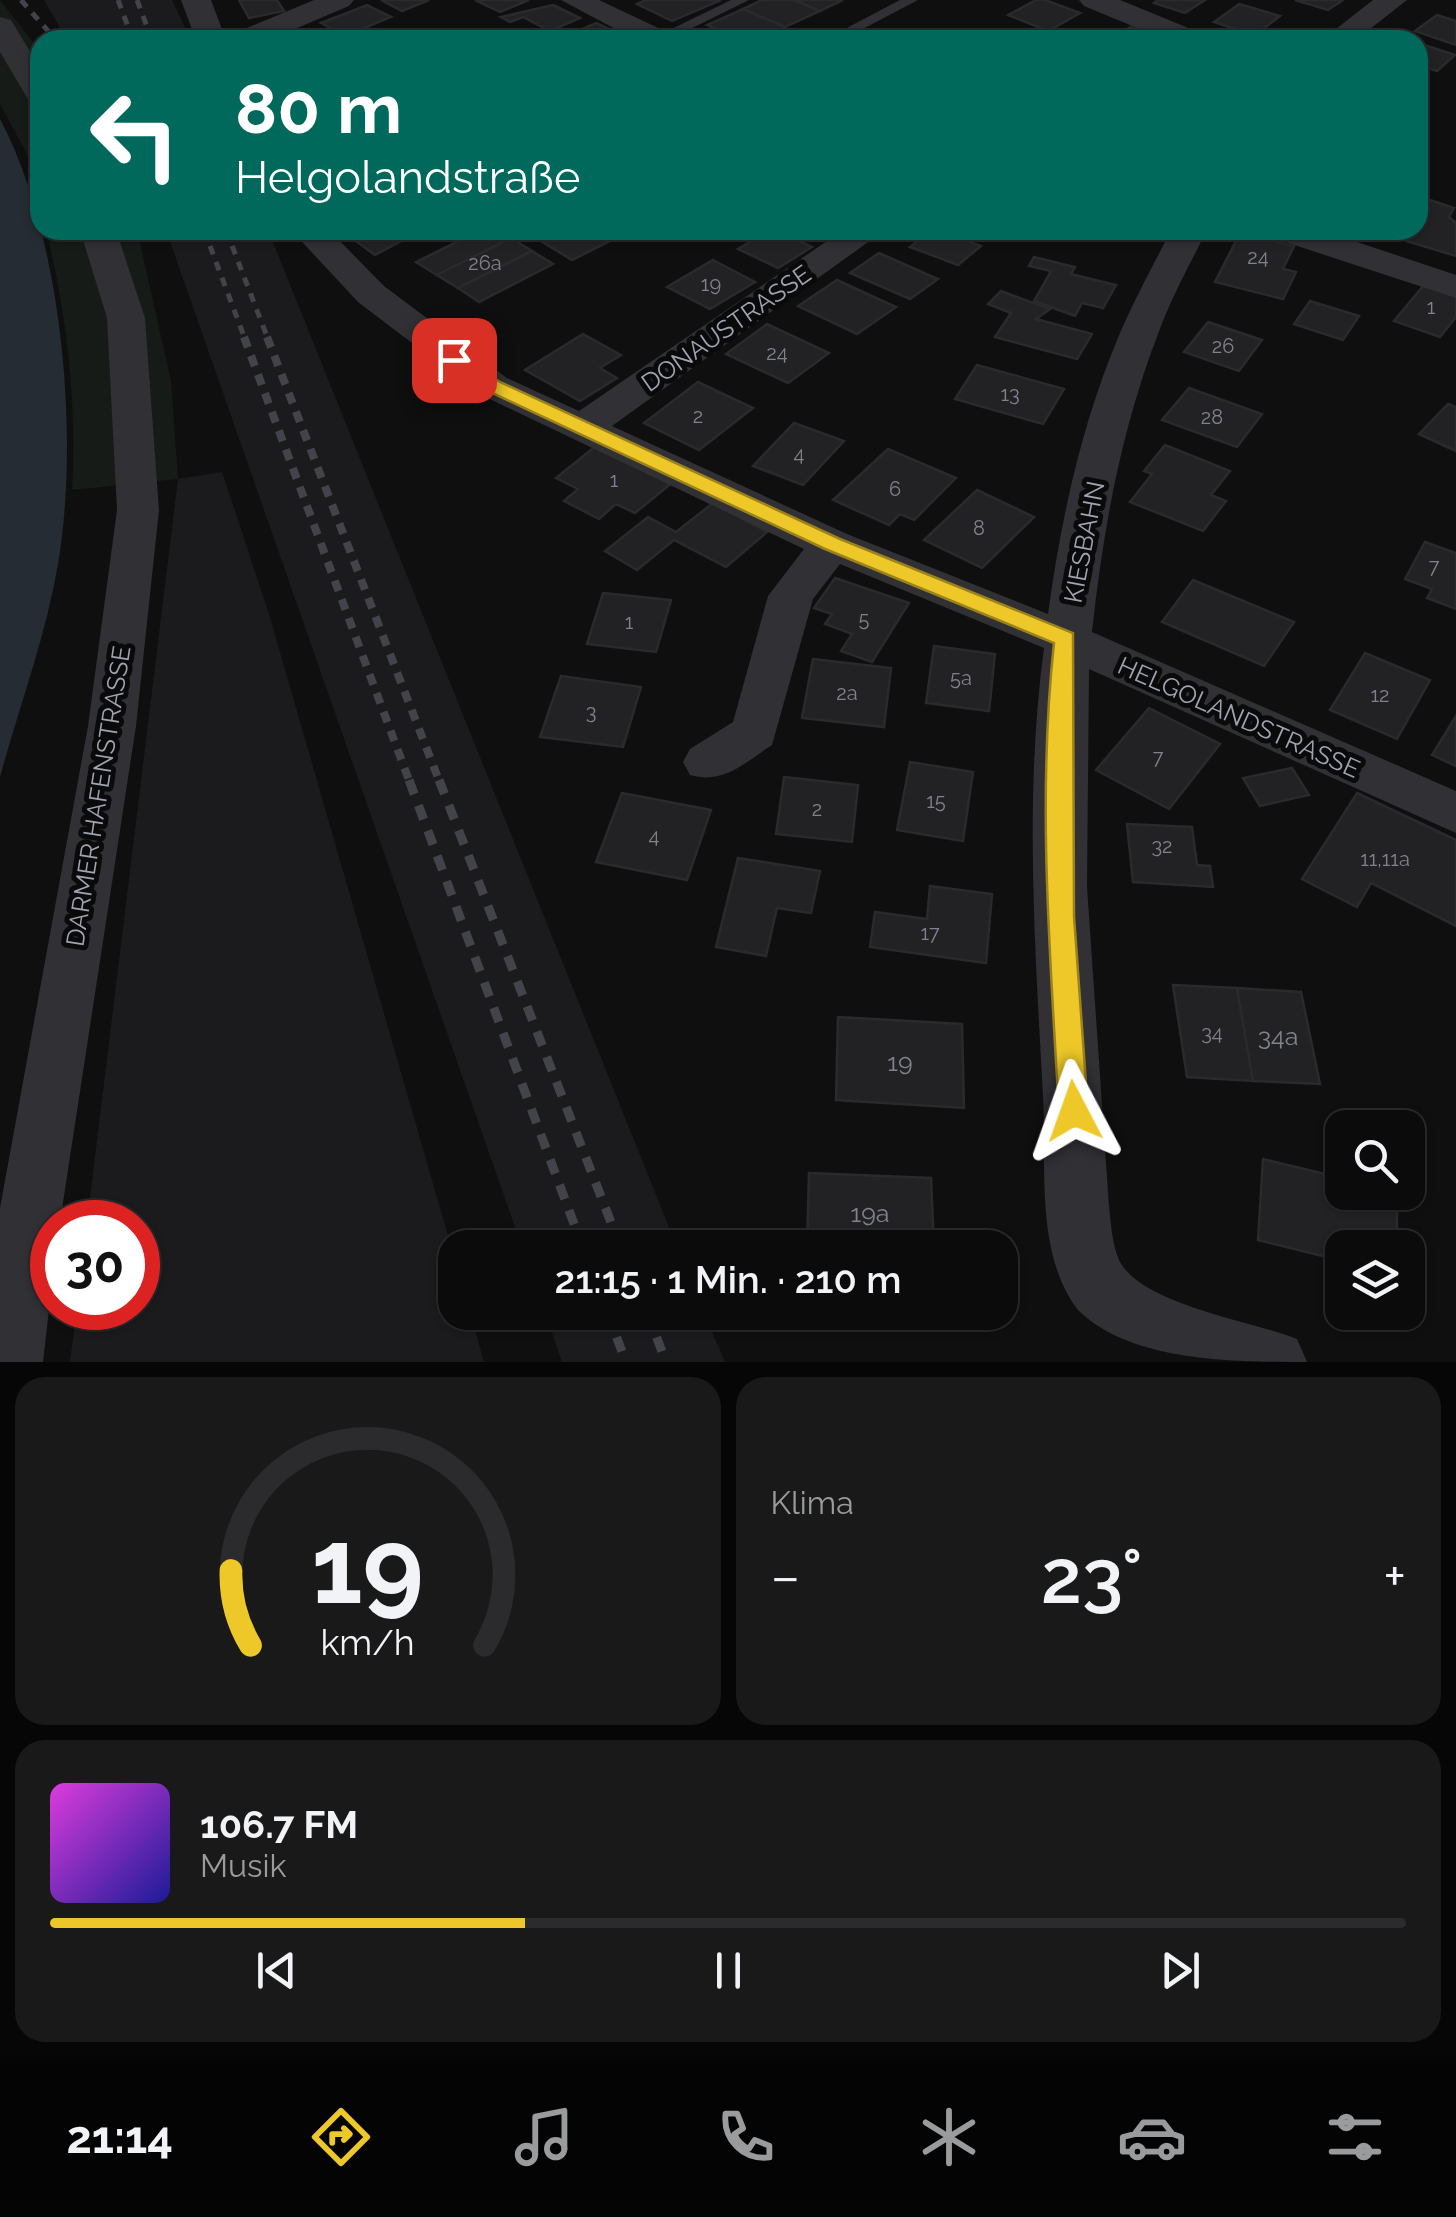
<!DOCTYPE html>
<html lang="de">
<head>
<meta charset="utf-8">
<style>
  :root { --surface:#0b0b0c; --page:#19191a; --text:#f1f3f6; --muted:#9a9b9d; --line:#2b2b2d; --accent:#eec829 }
  body { margin:0; font-family:Raleway,sans-serif; background:var(--page); color:var(--text); height:100vh; display:flex; flex-direction:column; font-size:38px; white-space:nowrap }
  * { box-sizing:border-box; margin:0 }
  p { font-size:32px; color:var(--muted) }
  .icon { flex:none; width:55px; height:55px; fill:none; stroke:currentColor; stroke-width:2; stroke-linecap:round; stroke-linejoin:round }
  .map { position:relative; height:1362px; overflow:hidden }
  .panel { display:flex; flex-direction:column; gap:15px; padding:15px; background:#060607; flex:1 }
  .panel>* { flex:none }
  .hud { position:absolute; left:30px; top:30px; width:1398px; height:210px; border-radius:30px; box-shadow:0 2px 8px #0004,0 0 0 2px var(--line); background:#00695c; color:#fff; overflow:hidden }
  .buttons { position:absolute; left:1325px; top:1110px; display:grid; gap:20px }
  .buttons a { display:grid; place-items:center; width:100px; height:100px; border-radius:20px; background:var(--surface); box-shadow:0 2px 8px #0004,0 0 0 2px var(--line); font-size:50px }
  .speed { position:absolute; left:30px; top:1200px; display:flex; gap:20px; font-size:50px; font-weight:700; text-align:center }
  .speed>* { display:grid; place-content:center; width:130px; height:130px; border-radius:50%; background:var(--surface); box-shadow:0 2px 8px #0004,0 0 0 2px var(--line); line-height:1 }
  .speed .limit { border:15px solid #d22; background:#fff; color:#111 }
  .pin { position:absolute; display:grid; place-items:center; width:85px; height:85px; color:#fff; margin:-42px; border-radius:20px; box-shadow:0 5px 15px #0006 }
  .me { position:absolute; width:110px; margin:-55px; rotate:356deg; stroke-linejoin:round; filter:drop-shadow(0 0 8px #0008) }
  .turn { display:flex; align-items:center; gap:35px; height:210px; padding:0 40px; font-size:45px }
  .turn .icon { width:130px; height:130px; stroke-width:2.5 }
  .turn b { display:block; font-size:70px; line-height:85px }
  .big { font-size:75px; font-weight:600; line-height:1.1 }
  .panel .tile { flex:1; display:flex; flex-direction:column; justify-content:center; gap:15px; min-width:0; padding:0 35px; border-radius:30px; background:var(--page) }
  .panel .dial { align-items:center; gap:0 }
  .dial svg { height:260px; overflow:visible; fill:none; stroke:var(--line); stroke-width:7; stroke-linecap:round; text-anchor:middle }
  .dial text { fill:var(--text); stroke:none }
  .song { display:flex; align-items:center; gap:30px }
  .cover { width:120px; height:120px; border-radius:15px; background:linear-gradient(135deg,hsl(300 70% 55%),hsl(240 70% 35%)) }
  .played { height:10px; border-radius:5px; background:linear-gradient(90deg,var(--accent) 35%,var(--line) 35%) }
  .keys { display:flex; justify-content:space-around; direction:ltr }
  .heat { display:flex; justify-content:space-between; align-items:center; font-size:55px; direction:ltr }
  .panel .tiles { flex:1; display:grid; gap:15px; grid-template-columns:1fr 1fr }
  .tile:last-child { grid-column:span 2 }
  .trip { position:absolute; left:438px; top:1230px; width:580px; height:100px; border-radius:30px; background:var(--surface); box-shadow:0 2px 8px #0004,0 0 0 2px var(--line); font-weight:600; line-height:100px; text-align:center }
  .tabs { display:flex; height:160px; justify-content:space-around; align-items:center; background:#040405; color:var(--muted) }
  .tabs .icon { width:70px; height:70px }
  .tabs .active { color:var(--accent) }
  .tabs b { font-size:45px; color:var(--text) }
  .map>svg:first-child { display:block }
  .built { fill:#1b1b1d }
  .green { fill:#161b17 }
  .water { fill:#262c33 }
  .building { fill:#222224; stroke:#2a292c; stroke-width:2.5 }
  .lines { fill:none; stroke-linecap:round; stroke-linejoin:round }
  .lane { fill:#303035; fill-rule:evenodd }
  .street { fill:#303035; fill-rule:evenodd }
  .rail-far2 { stroke:#43444a; stroke-width:5; stroke-dasharray:9 8; stroke-linecap:butt }
  .rail-far1 { stroke:#43444a; stroke-width:8; stroke-dasharray:11 9; stroke-linecap:butt }
  .rail { stroke:#43444a; stroke-width:9; stroke-dasharray:15 12; stroke-linecap:butt }
  .route { fill:#eec829; stroke:#9b821b; stroke-width:2.5 }
  .labels { text-anchor:middle; dominant-baseline:central; stroke-width:10; stroke-linejoin:round; paint-order:stroke }
  .number-label { font-size:20px; fill:#80828d }
  .street-label { font-size:25px; fill:#a0a3b1; stroke:#0a0a0b }
  .near-number-label { font-size:25px; fill:#80828d }
</style>
</head>
<body>
<div class="map">
<svg width="1456" height="1362" viewBox="0 0 1456 1362">
  <rect width="100%" height="100%" fill="#0f0f10"/>
  <g class="built">
    <path d="M 44,0 L 172,0 L 191,40 L 67,40 Z"/>
    <path d="M 166,230 L 268,230 L 677,1247 L 522,1247 Z"/>
    <path d="M 222,472 L 269,614 L 455,1260 L 455,1312 L 470,1313 L 484,1362 L 70,1362 L 77,1308 L 138,1308 L 138,1222 L 87,1222 L 178,479 Z"/>
    <path d="M 545,1313 L 704,1313 L 725,1362 L 562,1362 Z"/>
  </g>
  <g class="green">
    <path d="M 0,0 L 40,51 L 40,206 L 27,154 L 0,104 Z"/>
    <path d="M 46,230 L 137,230 L 171,381 L 178,479 L 72,490 C 77,402 67,316 46,230 Z"/>
  </g>
  <path class="water" d="M 0,119 C 62,236 80,435 58,564 C 46,636 19,707 0,777 Z"/>
  <g class="building">
    <path d="M 239,0 L 277,0 L 284,11 L 249,18 Z"/>
    <path d="M 381,0 L 429,0 L 402,11 Z"/>
    <path d="M 475,0 L 529,0 L 500,12 Z"/>
    <path d="M 646,0 L 716,0 L 719,1 L 672,21 L 637,4 Z"/>
    <path d="M 762,0 L 794,0 L 820,11 L 785,27 L 743,9 Z"/>
    <path d="M 794,0 L 843,0 L 820,11 Z"/>
    <path d="M 1036,0 L 1045,0 L 1080,13 L 1048,31 L 1008,15 Z"/>
    <path d="M 1158,0 L 1205,0 L 1185,13 L 1154,3 Z"/>
    <path d="M 1295,0 L 1343,0 L 1328,10 Z"/>
    <path d="M 1239,4 L 1280,16 L 1255,35 L 1214,22 Z"/>
    <path d="M 367,5 L 391,17 L 345,36 L 321,23 Z"/>
    <path d="M 553,5 L 580,18 L 550,31 L 523,17 L 510,22 L 501,17 Z"/>
    <path d="M 743,9 L 785,27 L 757,40 L 741,40 L 707,25 Z"/>
    <path d="M 1437,15 L 1456,21 L 1456,45 L 1415,31 Z"/>
    <path d="M 596,23 L 626,37 L 573,40 L 566,36 Z"/>
    <path d="M 1131,27 L 1162,40 L 1106,40 Z"/>
    <path d="M 887,30 L 911,40 L 868,39 Z"/>
    <path d="M 1418,43 L 1455,55 L 1437,71 L 1418,65 Z"/>
    <path d="M 1418,196 L 1454,208 L 1449,217 L 1456,223 L 1456,256 L 1406,241 L 1396,230 L 1418,230 Z"/>
    <path d="M 383,230 L 422,230 L 375,255 L 356,241 Z"/>
    <path d="M 481,230 L 496,230 L 511,238 L 437,275 L 416,262 Z"/>
    <path d="M 552,230 L 632,230 L 572,260 L 536,238 Z"/>
    <path d="M 769,230 L 776,230 L 812,247 L 778,268 L 738,249 Z"/>
    <path d="M 931,230 L 937,230 L 981,246 L 958,265 L 910,247 Z"/>
    <path d="M 1240,233 L 1294,246 L 1283,269 L 1296,272 L 1283,299 L 1215,282 Z"/>
    <path d="M 511,238 L 532,251 L 458,288 L 437,275 Z"/>
    <path d="M 532,251 L 553,264 L 479,302 L 458,288 Z"/>
    <path d="M 879,253 L 938,279 L 910,299 L 850,273 Z"/>
    <path d="M 1034,257 L 1075,267 L 1071,274 L 1116,285 L 1103,308 L 1082,303 L 1075,316 L 1034,301 L 1051,271 L 1029,266 Z"/>
    <path d="M 713,260 L 755,282 L 710,309 L 667,287 Z"/>
    <path d="M 837,280 L 896,307 L 857,334 L 798,306 Z"/>
    <path d="M 1424,285 L 1456,297 L 1456,317 L 1440,337 L 1394,321 Z"/>
    <path d="M 1001,291 L 1050,309 L 1036,319 L 1092,334 L 1077,359 L 995,337 L 1011,313 L 988,304 Z"/>
    <path d="M 1310,301 L 1359,316 L 1343,340 L 1294,324 Z"/>
    <path d="M 1208,322 L 1262,340 L 1239,371 L 1184,352 Z"/>
    <path d="M 767,324 L 829,353 L 788,383 L 726,354 Z"/>
    <path d="M 583,334 L 621,355 L 600,368 L 617,378 L 580,401 L 525,370 Z"/>
    <path d="M 977,365 L 1064,389 L 1043,424 L 955,399 Z"/>
    <path d="M 698,382 L 753,408 L 699,450 L 644,423 Z"/>
    <path d="M 1189,388 L 1262,414 L 1237,447 L 1162,420 Z"/>
    <path d="M 1448,404 L 1456,407 L 1456,451 L 1419,434 Z"/>
    <path d="M 794,423 L 844,441 L 803,485 L 753,466 Z"/>
    <path d="M 597,445 L 673,482 L 635,513 L 616,504 L 599,519 L 564,501 L 578,489 L 556,478 Z"/>
    <path d="M 1165,445 L 1230,471 L 1211,495 L 1226,501 L 1203,531 L 1130,502 L 1152,474 L 1144,471 Z"/>
    <path d="M 888,449 L 956,478 L 914,520 L 900,514 L 889,525 L 833,500 Z"/>
    <path d="M 977,490 L 1034,517 L 982,568 L 924,540 Z"/>
    <path d="M 713,503 L 767,532 L 726,567 L 674,540 L 637,570 L 605,551 L 648,517 L 676,532 Z"/>
    <path d="M 1425,542 L 1456,553 L 1456,609 L 1427,598 L 1432,589 L 1405,579 Z"/>
    <path d="M 835,578 L 909,603 L 872,662 L 841,651 L 852,634 L 825,624 L 832,614 L 814,608 Z"/>
    <path d="M 1193,580 L 1294,622 L 1264,666 L 1162,622 Z"/>
    <path d="M 603,593 L 671,600 L 656,652 L 587,644 Z"/>
    <path d="M 934,646 L 995,654 L 989,711 L 926,703 Z"/>
    <path d="M 1365,653 L 1430,680 L 1397,739 L 1330,710 Z"/>
    <path d="M 813,659 L 891,668 L 884,727 L 802,718 Z"/>
    <path d="M 561,676 L 641,687 L 623,747 L 540,737 Z"/>
    <path d="M 1149,708 L 1220,744 L 1169,809 L 1096,770 Z"/>
    <path d="M 1456,716 L 1456,766 L 1432,755 Z"/>
    <path d="M 910,762 L 973,772 L 963,841 L 897,830 Z"/>
    <path d="M 1292,768 L 1309,795 L 1260,806 L 1243,778 Z"/>
    <path d="M 784,777 L 858,785 L 852,842 L 776,834 Z"/>
    <path d="M 622,793 L 711,810 L 687,880 L 596,862 Z"/>
    <path d="M 1357,793 L 1456,840 L 1456,926 L 1371,883 L 1357,907 L 1302,879 Z"/>
    <path d="M 1127,824 L 1192,827 L 1197,865 L 1210,866 L 1213,887 L 1133,882 Z"/>
    <path d="M 738,858 L 820,871 L 811,913 L 777,908 L 766,956 L 716,947 Z"/>
    <path d="M 930,886 L 992,894 L 986,963 L 870,947 L 875,912 L 927,919 Z"/>
    <path d="M 1173,985 L 1237,988 L 1253,1081 L 1187,1077 Z"/>
    <path d="M 1237,988 L 1301,992 L 1320,1084 L 1253,1081 Z"/>
    <path d="M 838,1017 L 962,1024 L 964,1108 L 836,1100 Z"/>
    <path d="M 1263,1159 L 1342,1178 L 1342,1192 L 1397,1192 L 1397,1248 L 1342,1248 L 1342,1261 L 1258,1240 Z"/>
    <path d="M 809,1173 L 931,1178 L 934,1248 L 807,1248 Z"/>
  </g>
  <g class="lines">
    <g class="lane">
      <path d="M 731,0 L 749,0 L 668,40 L 649,40 Z"/>
      <path d="M 900,0 L 918,0 L 842,40 L 824,40 Z"/>
    </g>
    <g class="street">
      <path d="M 181,0 L 211,0 L 226,40 L 196,40 Z"/>
      <path d="M 314,0 L 354,0 L 349,6 L 269,40 L 228,40 L 232,34 Z"/>
      <path d="M 561,0 L 599,0 L 671,34 L 675,40 L 636,40 Z"/>
      <path d="M 1079,0 L 1120,0 L 1203,34 L 1207,40 L 1166,40 L 1084,6 Z"/>
      <path d="M 1373,0 L 1407,0 L 1356,40 L 1322,40 Z"/>
      <path d="M 0,17 L 11,20 L 40,68 L 40,104 L 29,101 L 0,52 Z"/>
      <path d="M 80,230 L 116,230 L 145,318 L 159,510 L 136,726 L 60,1222 L 52,1222 L 52,1283 L 43,1362 L 0,1362 L 0,1208 L 88,726 L 117,510 L 107,318 Z"/>
      <path d="M 291,230 L 329,230 L 384,286 L 507,378 L 579,411 L 843,230 L 885,230 L 612,426 L 847,534 L 1048,614 C 1061,518 1082,422 1120,333 C 1135,298 1154,264 1171,230 L 1207,230 C 1190,264 1171,298 1158,334 C 1121,430 1103,530 1092,632 L 1456,791 L 1456,833 L 1089,669 L 1087,887 L 1109,1206 C 1111,1223 1112,1244 1119,1260 C 1141,1305 1253,1321 1297,1339 L 1307,1362 C 1234,1362 1130,1362 1078,1310 C 1034,1253 1047,1163 1043,1096 C 1035,948 1024,795 1044,648 L 840,564 L 813,599 L 772,745 C 746,762 723,785 690,775 L 683,762 L 690,749 L 733,722 L 768,596 L 804,549 L 479,394 L 358,302 Z"/>
      <path d="M 1268,230 L 1321,230 L 1456,275 L 1456,298 L 1273,238 Z"/>
    </g>
    <g class="rail-far2">
      <path d="M 21,0 L 56,40"/>
      <path d="M 118,0 L 133,40"/>
      <path d="M 137,0 L 152,40"/>
      <path d="M 204,230 L 245,339"/>
      <path d="M 226,230 L 268,339"/>
    </g>
    <g class="rail-far1">
      <path d="M 244,337 L 410,783"/>
      <path d="M 267,337 L 440,783"/>
    </g>
    <g class="rail">
      <path d="M 409,780 L 583,1248"/>
      <path d="M 439,780 L 621,1248"/>
      <path d="M 607,1312 L 626,1362"/>
      <path d="M 647,1312 L 666,1362"/>
    </g>
  </g>
  <path class="route" d="M 447,356 L 460,356 L 500,382 L 840,539 L 1073,633 L 1074,916 L 1088,1111 L 1083,1120 L 1074,1124 L 1064,1120 L 1059,1111 C 1050,956 1037,797 1054,643 L 825,549 L 486,390 L 447,364 Z"/>
  <g class="labels">
    <g class="number-label">
      <text x="1258" y="257">24</text>
      <text x="485" y="263">26a</text>
      <text x="711" y="284">19</text>
      <text x="1431" y="307">1</text>
      <text x="1223" y="346">26</text>
      <text x="777" y="353">24</text>
      <text x="1010" y="394">13</text>
      <text x="698" y="416">2</text>
      <text x="1212" y="417">28</text>
      <text x="799" y="454">4</text>
      <text x="614" y="480">1</text>
      <text x="895" y="489">6</text>
      <text x="979" y="528">8</text>
      <text x="1434" y="566">7</text>
      <text x="864" y="619">5</text>
      <text x="629" y="622">1</text>
      <text x="961" y="678">5a</text>
      <text x="847" y="693">2a</text>
      <text x="1380" y="695">12</text>
      <text x="591" y="712">3</text>
      <text x="1158" y="757">7</text>
      <text x="936" y="801">15</text>
      <text x="817" y="809">2</text>
      <text x="654" y="836">4</text>
      <text x="1162" y="846">32</text>
      <text x="1385" y="859">11,11a</text>
      <text x="930" y="933">17</text>
      <text x="1212" y="1033">34</text>
    </g>
    <g class="street-label">
      <text transform="translate(726 328) rotate(-35)">DONAUSTRASSE</text>
      <text transform="translate(1084 542) rotate(-79)">KIESBAHN</text>
      <text transform="translate(1239 717) rotate(24)">HELGOLANDSTRASSE</text>
      <text transform="translate(98 796) rotate(-81)">DARMER HAFENSTRASSE</text>
    </g>
    <g class="near-number-label">
      <text x="1278" y="1036">34a</text>
      <text x="900" y="1062">19</text>
      <text x="870" y="1213">19a</text>
    </g>
  </g>
</svg>
<div class="buttons">
<a><svg class="icon" aria-label="search" viewBox="0 0 24 24"><circle cx="10" cy="10" r="6"/><path d="M15 15l6 6"/></svg></a>
<a><svg class="icon" aria-label="layers" viewBox="0 0 24 24"><path d="M12 4l9 5-9 5-9-5zM3 14l9 5 9-5"/></svg></a>
</div>
<div class="speed"><div class="limit">30</div></div>
<div class="pin" style="left:454px;top:360px;background:#d93025"><svg class="icon" aria-label="arrive" viewBox="0 0 24 24"><path d="M6 21V4h12l-3 4 3 4H6"/></svg></div>
<svg class="me" style="left:1074px;top:1111px" viewBox="-20 -20 40 40"><path d="M0-17L14 15 0 8-14 15z" fill="#eec829" stroke="#fff" stroke-width="4"/></svg>
<div class="trip">21:15 · 1 Min. · 210 m</div>
<div class="hud">
<div class="turn"><svg class="icon" aria-label="left" viewBox="0 0 24 24"><path d="M17 20v-9H6M10 6l-5 5 5 5"/></svg><div><b>80 m</b>Helgolandstraße</div></div>
</div>
</div>
<section class="panel">
<div class="tiles">
<div class="tile dial"><svg viewBox="0 0 100 80">
<path d="M14 69A42 42 0 1 1 86 69"/>
<path d="M14 69A42 42 0 0 1 8 46" stroke="#eec829"/>
<text x="50" y="56" font-size="32" font-weight="700">19</text>
<text x="50" y="72" font-size="11">km/h</text>
</svg></div>
<div class="tile"><p>Klima</p>
<div class="heat"><a>−</a><b class="big">23°</b><a>+</a></div>
</div>
<div class="tile">
<div class="song"><i class="cover"></i><div><b>106.7 FM</b><p>Musik</p></div></div>
<div class="played"></div>
<div class="keys"><svg class="icon" aria-label="previous" viewBox="0 0 24 24"><path d="M18 5L8 12l10 7zM5 5v14"/></svg><svg class="icon" aria-label="pause" viewBox="0 0 24 24"><path d="M8 5v14M16 5v14"/></svg><svg class="icon" aria-label="next" viewBox="0 0 24 24"><path d="M6 5l10 7-10 7zM19 5v14"/></svg></div>
</div>
</div>
</section>
<nav class="tabs">
<b>21:14</b>
<svg class="icon active" aria-label="directions" viewBox="0 0 24 24"><path d="M12 3l9 9-9 9-9-9zM9 14v-3h6M13 9l2 2-2 2"/></svg>
<svg class="icon" aria-label="music" viewBox="0 0 24 24"><path d="M9 18V5l10-2v13"/><circle cx="6" cy="18" r="3"/><circle cx="16" cy="16" r="3"/></svg>
<svg class="icon" aria-label="phone" viewBox="0 0 24 24"><path d="M5 4h4l2 5-3 2q2 4 5 5l2-3 5 2v4C11 20 4 13 5 4z"/></svg>
<svg class="icon" aria-label="climate" viewBox="0 0 24 24"><path d="M12 3v18M4 7l16 10M4 17L20 7"/></svg>
<svg class="icon" aria-label="car" viewBox="0 0 24 24"><path d="M5 17H2v-5l4-1 3-4h7l3 4 3 1v5h-3M9 17h6M6 11h13"/><circle cx="7" cy="17" r="2"/><circle cx="17" cy="17" r="2"/></svg>
<svg class="icon" aria-label="filters" viewBox="0 0 24 24"><path d="M4 7h16M4 17h16"/><circle cx="9" cy="7" r="2"/><circle cx="15" cy="17" r="2"/></svg>
</nav>
</body>
</html>
